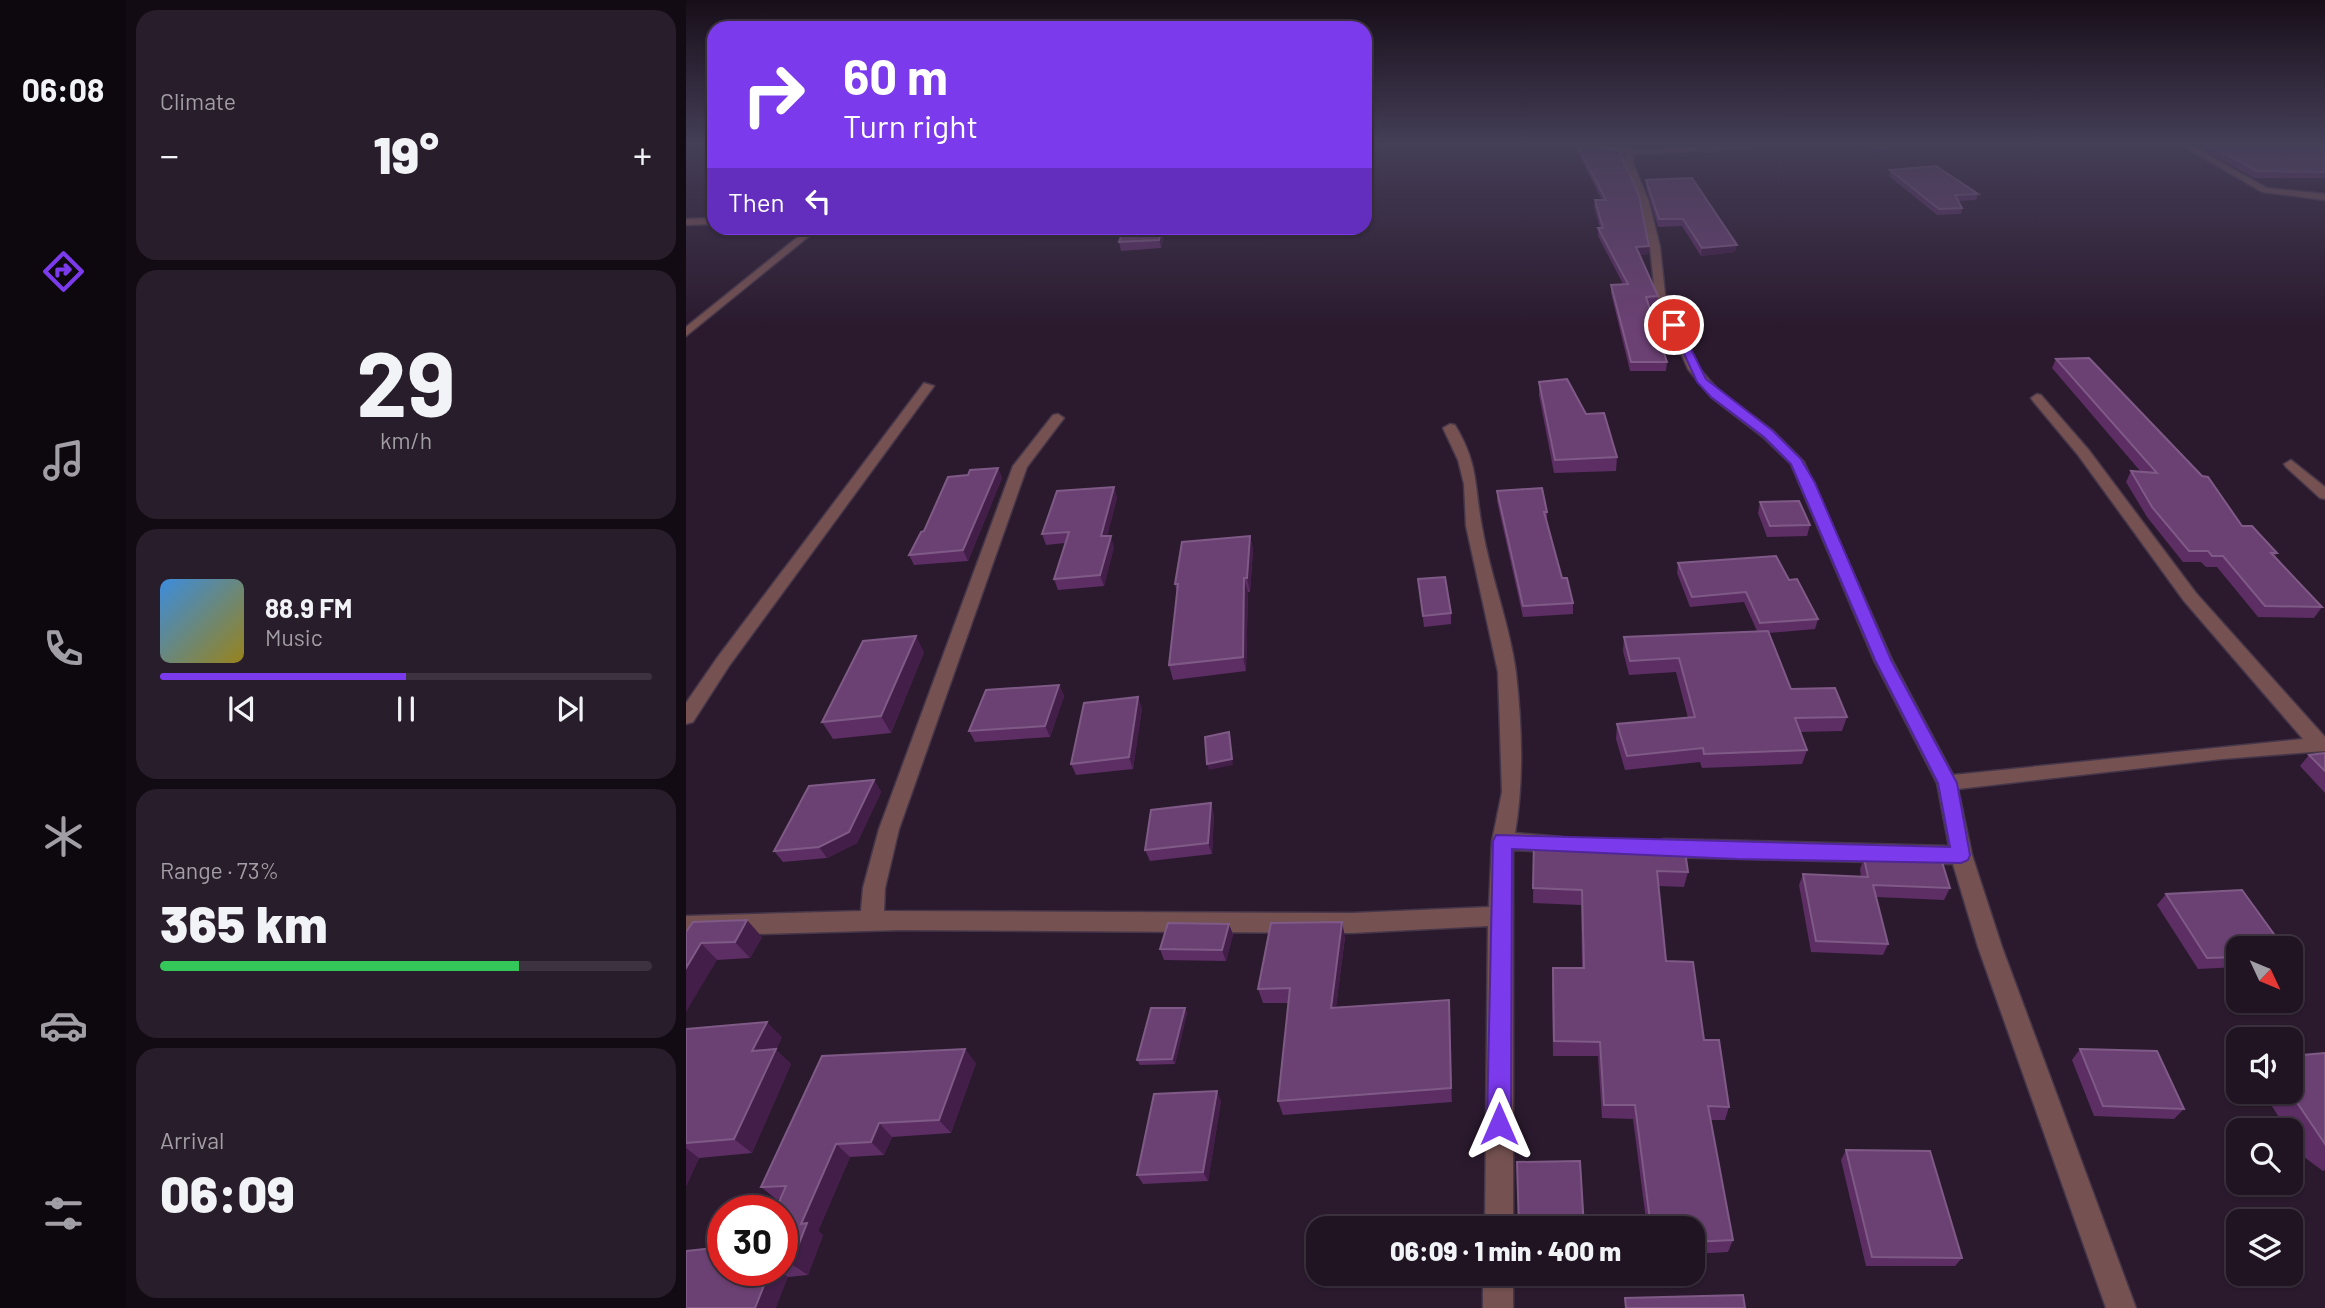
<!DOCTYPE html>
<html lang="en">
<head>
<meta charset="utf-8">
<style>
  :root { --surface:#201422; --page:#281d2a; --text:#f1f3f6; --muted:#a29ea5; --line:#3d3340; --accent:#7c3aed }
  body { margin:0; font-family:Barlow,sans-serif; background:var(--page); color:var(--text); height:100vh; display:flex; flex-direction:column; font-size:26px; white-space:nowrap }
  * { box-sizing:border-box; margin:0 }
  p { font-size:23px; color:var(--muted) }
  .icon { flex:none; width:38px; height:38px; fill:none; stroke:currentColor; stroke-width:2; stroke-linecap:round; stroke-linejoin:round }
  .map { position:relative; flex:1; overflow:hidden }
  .side { display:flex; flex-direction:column; gap:10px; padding:10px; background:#120b13; width:560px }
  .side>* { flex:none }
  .guide { position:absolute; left:21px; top:21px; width:665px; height:214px; border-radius:21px; box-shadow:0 2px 5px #0004,0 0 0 2px var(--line); background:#7c3aed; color:#fff; overflow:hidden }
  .needle { width:46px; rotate:134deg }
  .controls { position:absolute; left:1540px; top:936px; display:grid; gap:14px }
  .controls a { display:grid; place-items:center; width:77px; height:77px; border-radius:14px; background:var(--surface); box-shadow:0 2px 5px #0004,0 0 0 2px var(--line); font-size:35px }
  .speed { position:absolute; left:21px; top:1195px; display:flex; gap:14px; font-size:35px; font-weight:700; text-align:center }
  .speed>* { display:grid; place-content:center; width:91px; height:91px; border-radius:50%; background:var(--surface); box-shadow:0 2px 5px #0004,0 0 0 2px var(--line); line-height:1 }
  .speed .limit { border:10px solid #d22; background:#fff; color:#111 }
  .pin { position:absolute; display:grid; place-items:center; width:60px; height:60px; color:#fff; margin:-30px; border:4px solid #fff; border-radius:50%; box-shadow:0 2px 7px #0007 }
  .me { position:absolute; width:77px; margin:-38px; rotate:0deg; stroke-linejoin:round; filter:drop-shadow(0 0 5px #0008) }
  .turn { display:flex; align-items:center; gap:24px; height:147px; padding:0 21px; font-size:32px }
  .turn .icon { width:91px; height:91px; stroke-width:2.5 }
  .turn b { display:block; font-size:49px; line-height:60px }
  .then { display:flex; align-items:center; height:66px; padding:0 21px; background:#0003; gap:14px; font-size:26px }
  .big { font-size:52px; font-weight:800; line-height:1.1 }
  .side .widget { flex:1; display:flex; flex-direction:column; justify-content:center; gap:10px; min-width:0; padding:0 24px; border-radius:21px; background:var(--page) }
  .side .dial { align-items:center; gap:0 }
  .dial b { font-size:91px; line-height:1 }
  .song { display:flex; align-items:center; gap:21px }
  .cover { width:84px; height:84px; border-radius:10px; background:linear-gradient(135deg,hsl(210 70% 55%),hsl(50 70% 35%)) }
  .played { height:7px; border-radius:4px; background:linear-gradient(90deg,var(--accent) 50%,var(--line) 50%) }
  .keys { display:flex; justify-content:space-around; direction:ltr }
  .heat { display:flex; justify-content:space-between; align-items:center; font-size:38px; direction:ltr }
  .charge { height:10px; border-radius:5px; background:linear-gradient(90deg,#34c759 73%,var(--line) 0) }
  .trip { position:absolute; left:620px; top:1216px; width:399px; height:70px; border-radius:21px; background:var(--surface); box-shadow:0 2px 5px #0004,0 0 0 2px var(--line); font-weight:800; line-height:70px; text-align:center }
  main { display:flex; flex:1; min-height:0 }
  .menu { display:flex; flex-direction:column; width:126px; justify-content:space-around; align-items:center; background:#0d080e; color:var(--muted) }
  .menu .icon { width:49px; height:49px }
  .menu .active { color:var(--accent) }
  .menu b { font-size:32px; color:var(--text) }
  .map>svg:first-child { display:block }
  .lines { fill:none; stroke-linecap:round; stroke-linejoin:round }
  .minor-casing { stroke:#463649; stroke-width:3 }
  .minor { fill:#755151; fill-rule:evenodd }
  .wall { fill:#5c2e64 }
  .shaded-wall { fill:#421e48 }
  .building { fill:#6b4173; stroke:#7f5a86; stroke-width:2 }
  .route { fill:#7c3aed; stroke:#51269a; stroke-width:2 }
</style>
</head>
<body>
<main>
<nav class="menu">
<b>06:08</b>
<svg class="icon active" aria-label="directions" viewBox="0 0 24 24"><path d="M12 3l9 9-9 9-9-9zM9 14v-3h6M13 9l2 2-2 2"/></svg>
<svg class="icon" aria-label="music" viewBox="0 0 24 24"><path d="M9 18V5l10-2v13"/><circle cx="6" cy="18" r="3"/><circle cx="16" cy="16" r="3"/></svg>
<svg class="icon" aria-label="phone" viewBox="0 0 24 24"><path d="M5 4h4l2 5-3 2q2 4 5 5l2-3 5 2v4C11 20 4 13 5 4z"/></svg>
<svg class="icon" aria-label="climate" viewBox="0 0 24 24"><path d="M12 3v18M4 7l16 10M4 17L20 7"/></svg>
<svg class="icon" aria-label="car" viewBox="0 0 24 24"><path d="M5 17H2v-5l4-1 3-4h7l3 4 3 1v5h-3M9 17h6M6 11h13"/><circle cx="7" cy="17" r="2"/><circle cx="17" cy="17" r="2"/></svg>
<svg class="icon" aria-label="filters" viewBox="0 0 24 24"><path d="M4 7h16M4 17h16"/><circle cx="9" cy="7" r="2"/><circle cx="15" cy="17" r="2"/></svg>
</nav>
<section class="side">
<div class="widget"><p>Climate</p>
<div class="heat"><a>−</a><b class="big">19°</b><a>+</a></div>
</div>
<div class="widget dial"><b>29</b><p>km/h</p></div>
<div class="widget">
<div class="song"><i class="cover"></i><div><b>88.9 FM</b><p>Music</p></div></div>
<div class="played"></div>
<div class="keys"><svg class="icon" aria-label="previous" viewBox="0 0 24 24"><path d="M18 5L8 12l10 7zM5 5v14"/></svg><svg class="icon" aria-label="pause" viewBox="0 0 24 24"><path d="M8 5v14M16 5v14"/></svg><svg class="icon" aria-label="next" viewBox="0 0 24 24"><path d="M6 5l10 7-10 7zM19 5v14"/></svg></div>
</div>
<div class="widget"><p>Range · 73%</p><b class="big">365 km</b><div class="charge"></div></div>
<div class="widget"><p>Arrival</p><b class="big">06:09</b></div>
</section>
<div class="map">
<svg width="1639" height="1308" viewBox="0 0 1639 1308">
  <rect width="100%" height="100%" fill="#2b1a2e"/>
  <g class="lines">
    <defs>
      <g id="minor">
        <path d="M 884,143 L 956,150 L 1103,143 L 1022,151 L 947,154 L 947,163 L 963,202 L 974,247 L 979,294 L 1013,368 L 1033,391 L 1087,431 L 1118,462 L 1206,660 L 1267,775 L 1617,739 L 1498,601 L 1392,455 L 1347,401 L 1345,398 L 1351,394 L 1355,395 L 1402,449 L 1510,593 L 1639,737 L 1639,751 L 1536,759 L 1272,789 L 1286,855 L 1316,947 L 1450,1308 L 1420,1308 L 1292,947 L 1267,864 L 978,857 L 970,854 L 967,848 L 970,842 L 978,839 L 1263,846 L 1251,783 L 1188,660 L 1105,464 L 1077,437 L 1025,397 L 1002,369 L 969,294 L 964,247 L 955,202 L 939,163 L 939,154 L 903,151 Z"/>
        <path d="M 1492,143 L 1501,143 L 1581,188 L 1639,194 L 1639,200 L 1576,192 Z"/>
        <path d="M 28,218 L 28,224 L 0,225 L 0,219 Z"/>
        <path d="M 123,228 L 133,228 L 0,336 L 0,327 Z"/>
        <path d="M 238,383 L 248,386 L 43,666 L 7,722 L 0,724 L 0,703 L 31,658 Z"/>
        <path d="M 372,414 L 378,418 L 341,467 L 213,829 L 199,888 L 198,911 L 666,913 L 803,907 L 806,841 L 816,792 L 812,672 L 780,526 L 778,484 L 772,460 L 757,428 L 764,424 L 769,425 C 793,465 788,485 796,527 C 804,576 824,624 830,673 C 836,726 838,781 829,833 L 876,837 L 880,843 L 876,849 L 869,852 L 827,850 L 827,1228 L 799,1228 L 802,926 L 666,933 L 215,930 L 0,936 L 0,916 L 175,911 L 177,888 L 193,829 L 327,466 L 367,415 Z"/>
        <path d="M 1605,460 L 1639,487 L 1639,499 L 1634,498 L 1600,467 L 1598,464 Z"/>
        <rect x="797" y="1274" width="30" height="34"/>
      </g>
    </defs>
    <use href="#minor" class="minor-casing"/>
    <use href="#minor" class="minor"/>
  </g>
  <g class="wall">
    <path d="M 1172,143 L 1203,143 L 1196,155 Z"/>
    <path d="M 1327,143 L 1390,143 L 1389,144 L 1330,145 Z"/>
    <path d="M 1510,143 L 1630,143 L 1639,146 L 1639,178 L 1568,178 L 1509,145 Z"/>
    <path d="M 891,145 L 963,246 L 962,254 L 953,255 L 972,296 L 971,305 L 962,305 L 981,362 L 980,371 L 944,371 L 925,293 L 925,285 L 937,284 L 912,236 L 912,228 L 914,228 L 908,207 L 909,200 L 916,200 L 891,152 Z"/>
    <path d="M 1204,170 L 1292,194 L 1290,200 L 1272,201 L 1276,208 L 1275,214 L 1251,215 L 1203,176 Z"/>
    <path d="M 960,180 L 1049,252 L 1015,256 L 996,226 L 972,227 L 960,187 Z"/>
    <path d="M 438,228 L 480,228 L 475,248 L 435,251 L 433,242 Z"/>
    <path d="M 1370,359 L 1556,526 L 1591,553 L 1589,556 L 1636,607 L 1628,618 L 1572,617 L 1531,567 L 1520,567 L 1515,562 L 1497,562 L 1461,517 L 1440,482 L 1445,471 L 1455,472 L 1366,368 Z"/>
    <path d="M 853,382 L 900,414 L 931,457 L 930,471 L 868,473 L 853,395 Z"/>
    <path d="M 312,468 L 316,478 L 282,561 L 228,565 L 223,555 L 238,531 L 282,475 Z"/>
    <path d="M 428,487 L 431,498 L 421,536 L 428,547 L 418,586 L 372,590 L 368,579 L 379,543 L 360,545 L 356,534 Z"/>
    <path d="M 811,491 L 861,512 L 861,522 L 876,578 L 887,603 L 887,614 L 837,617 L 811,501 Z"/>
    <path d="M 1074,502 L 1124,525 L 1121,536 L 1081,537 L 1072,513 Z"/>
    <path d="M 564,536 L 567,550 L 564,592 L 562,592 L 560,671 L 487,680 L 483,665 L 491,593 L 489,584 Z"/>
    <path d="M 992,563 L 1103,580 L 1132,619 L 1129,629 L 1083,633 L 1105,689 L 1161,717 L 1156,731 L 1114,732 L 1121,750 L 1116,764 L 1016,768 L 1014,762 L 939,770 L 930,739 L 931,724 L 1002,718 L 990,672 L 943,675 L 937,651 L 938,637 L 1071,631 L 1058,602 L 1004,607 L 991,573 Z"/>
    <path d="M 732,579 L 765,613 L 765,624 L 738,627 Z"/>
    <path d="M 238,652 L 205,733 L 147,739 L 136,722 Z"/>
    <path d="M 373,685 L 378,696 L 364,737 L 289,742 L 283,731 Z"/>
    <path d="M 456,708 L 447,769 L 390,775 L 385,764 Z"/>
    <path d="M 1639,753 L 1639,793 L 1614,766 L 1623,755 Z"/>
    <path d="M 188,780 L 195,792 L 171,843 L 141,858 L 97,862 L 88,851 Z"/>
    <path d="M 528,814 L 526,854 L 464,861 L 459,850 Z"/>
    <path d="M 848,840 L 1002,872 L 998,887 L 973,886 L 980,961 L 1018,1040 L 1043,1107 L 1039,1120 L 1025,1120 L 1047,1240 L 1042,1252 L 1006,1254 L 1006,1228 L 961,1228 L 947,1119 L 916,1118 L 912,1056 L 867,1056 L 866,983 L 867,968 L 896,968 L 895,905 L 847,903 Z"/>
    <path d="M 1178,858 L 1264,888 L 1258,900 L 1190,897 L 1202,944 L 1197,955 L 1125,952 L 1113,885 L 1117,874 L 1175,877 L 1174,869 Z"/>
    <path d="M 1480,894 L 1552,948 L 1552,967 L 1512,969 L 1471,905 Z"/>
    <path d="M 543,924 L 547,935 L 540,961 L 478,960 L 474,949 Z"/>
    <path d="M 0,932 L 76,937 L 64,958 L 31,960 Z"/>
    <path d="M 659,937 L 650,1007 L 763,1000 L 766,1102 L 597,1115 L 592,1101 L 602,1003 L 577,1003 L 572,989 Z"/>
    <path d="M 499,1008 L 501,1013 L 489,1064 L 454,1065 L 451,1060 Z"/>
    <path d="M 0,1029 L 96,1037 L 90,1050 L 105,1064 L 66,1153 L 13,1158 L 0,1186 Z"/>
    <path d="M 1394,1049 L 1498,1109 L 1488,1119 L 1408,1116 L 1386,1060 Z"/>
    <path d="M 1639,1053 L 1639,1170 L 1637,1171 L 1618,1157 L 1605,1136 L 1605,1130 L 1601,1130 L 1577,1092 L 1605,1092 Z"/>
    <path d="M 290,1063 L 265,1133 L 206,1137 L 198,1155 L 164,1157 L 132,1231 L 137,1235 L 122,1275 L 102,1277 L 37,1270 L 96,1270 L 96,1211 L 94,1199 L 91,1200 L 75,1187 Z"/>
    <path d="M 535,1101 L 522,1181 L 457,1184 L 451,1175 Z"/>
    <path d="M 1160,1150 L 1276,1258 L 1269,1266 L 1180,1266 L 1155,1160 Z"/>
    <path d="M 833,1274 L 899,1274 L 833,1275 Z"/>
  </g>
  <g class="shaded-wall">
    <path d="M 1201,143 L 1203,143 L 1196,155 L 1198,148 Z"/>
    <path d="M 476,228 L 480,228 L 475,248 L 473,240 Z"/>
    <path d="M 1051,245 L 1049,252 L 1015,256 L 1016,248 Z"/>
    <path d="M 963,246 L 962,254 L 949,255 L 950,247 Z"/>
    <path d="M 312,468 L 316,478 L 282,561 L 277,550 Z"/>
    <path d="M 428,487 L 431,498 L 418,547 L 415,536 Z"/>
    <path d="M 425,536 L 428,547 L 418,586 L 414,575 Z"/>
    <path d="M 564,536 L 567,550 L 564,592 L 561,578 Z"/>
    <path d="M 558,578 L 562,592 L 560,671 L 557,657 Z"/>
    <path d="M 230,636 L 238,652 L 205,733 L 195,716 Z"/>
    <path d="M 373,685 L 378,696 L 364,737 L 359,726 Z"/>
    <path d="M 452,697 L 456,708 L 447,769 L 443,757 Z"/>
    <path d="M 543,732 L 547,765 L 523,770 L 521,764 Z"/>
    <path d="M 188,780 L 195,792 L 171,843 L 141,858 L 133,847 Z"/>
    <path d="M 525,803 L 528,814 L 526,854 L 522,843 Z"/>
    <path d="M 61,920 L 76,937 L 64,958 L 49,942 Z"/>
    <path d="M 656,922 L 659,937 L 648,1022 L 645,1008 Z"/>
    <path d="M 543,924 L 547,935 L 540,961 L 536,950 Z"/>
    <path d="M 15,943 L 31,960 L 0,1012 L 0,968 Z"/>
    <path d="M 763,1000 L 764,1014 L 766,1102 L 765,1088 Z"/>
    <path d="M 499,1008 L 501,1013 L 489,1064 L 486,1059 Z"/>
    <path d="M 81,1022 L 96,1037 L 90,1050 L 105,1064 L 66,1153 L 48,1139 L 66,1051 Z"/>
    <path d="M 279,1049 L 290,1063 L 265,1133 L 253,1120 Z"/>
    <path d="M 531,1091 L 535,1101 L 522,1181 L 517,1172 Z"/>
    <path d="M 193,1123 L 206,1137 L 198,1155 L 185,1142 Z"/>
    <path d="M 150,1144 L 164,1157 L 132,1231 L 137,1235 L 122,1275 L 105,1264 L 115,1224 Z"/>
    <path d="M 0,1148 L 13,1158 L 0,1186 Z"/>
    <path d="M 84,1270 L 93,1270 L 102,1277 L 90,1308 L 69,1308 Z"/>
  </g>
  <g class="building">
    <path d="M 1186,143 L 1201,143 L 1198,148 Z"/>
    <path d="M 1519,143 L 1630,143 L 1639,146 L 1639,172 L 1571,171 Z"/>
    <path d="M 891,145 L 933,150 L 953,196 L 963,246 L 950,247 L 972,296 L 960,297 L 981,362 L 945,362 L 925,285 L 942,284 L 912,228 L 917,228 L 909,200 L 920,200 Z"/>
    <path d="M 1250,166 L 1292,194 L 1269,195 L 1276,208 L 1253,209 L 1204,170 Z"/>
    <path d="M 1006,178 L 1051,245 L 1016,248 L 997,219 L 973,219 L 960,180 Z"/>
    <path d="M 438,228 L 476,228 L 473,240 L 433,242 Z"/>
    <path d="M 1403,358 L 1516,476 L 1522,477 L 1556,526 L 1566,526 L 1591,553 L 1585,553 L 1636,607 L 1579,606 L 1537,556 L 1526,556 L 1522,551 L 1503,551 L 1466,507 L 1445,471 L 1471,473 L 1370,359 Z"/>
    <path d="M 881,379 L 900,414 L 918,413 L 931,457 L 869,460 L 853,382 Z"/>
    <path d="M 312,468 L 277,550 L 223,555 L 235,532 L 238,531 L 262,477 L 282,475 L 284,470 Z"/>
    <path d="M 428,487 L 415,536 L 425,536 L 414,575 L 368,579 L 383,532 L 356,534 L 371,491 Z"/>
    <path d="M 856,488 L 861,512 L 858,512 L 876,578 L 881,578 L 887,603 L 837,606 L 811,491 Z"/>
    <path d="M 1113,501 L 1124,525 L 1084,526 L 1074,502 Z"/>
    <path d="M 564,536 L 561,578 L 558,578 L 557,657 L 483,665 L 492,584 L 489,584 L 496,542 Z"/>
    <path d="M 1090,556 L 1103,580 L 1111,579 L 1132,619 L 1074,623 L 1060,592 L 1006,597 L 992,563 Z"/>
    <path d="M 759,577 L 765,613 L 737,616 L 732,579 Z"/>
    <path d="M 1082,631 L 1105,689 L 1149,688 L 1161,717 L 1109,718 L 1121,750 L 1018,754 L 1017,748 L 941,756 L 931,724 L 1009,717 L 993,658 L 944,661 L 938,637 Z"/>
    <path d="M 230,636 L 195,716 L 136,722 L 177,641 Z"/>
    <path d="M 373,685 L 359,726 L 283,731 L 300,690 Z"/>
    <path d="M 452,697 L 443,757 L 385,764 L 398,703 Z"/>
    <path d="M 543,732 L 546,759 L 521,764 L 519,737 Z"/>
    <path d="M 1639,753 L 1639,771 L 1623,755 Z"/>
    <path d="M 188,780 L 163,832 L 133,847 L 88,851 L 123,786 Z"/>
    <path d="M 525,803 L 522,843 L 459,850 L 465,810 Z"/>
    <path d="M 848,840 L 998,845 L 1002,872 L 971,871 L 980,961 L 1007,962 L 1018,1040 L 1033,1040 L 1043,1107 L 1022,1106 L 1047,1240 L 1006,1242 L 1006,1228 L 965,1228 L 949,1105 L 918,1105 L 914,1042 L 868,1041 L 867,968 L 898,968 L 896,890 L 847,888 Z"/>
    <path d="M 1178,858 L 1256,862 L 1264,888 L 1187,885 L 1202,944 L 1130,941 L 1117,874 L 1182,877 Z"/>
    <path d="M 1556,890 L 1598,948 L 1552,948 L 1552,957 L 1521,958 L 1480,894 Z"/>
    <path d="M 61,920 L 49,942 L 15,943 L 0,968 L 0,932 L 7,922 Z"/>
    <path d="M 656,922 L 645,1008 L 763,1000 L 765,1088 L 592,1101 L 604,988 L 572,989 L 585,923 Z"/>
    <path d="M 482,923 L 543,924 L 536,950 L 474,949 Z"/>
    <path d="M 465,1008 L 499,1008 L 486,1059 L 451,1060 Z"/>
    <path d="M 81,1022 L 66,1051 L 90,1049 L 48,1139 L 0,1143 L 0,1029 Z"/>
    <path d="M 279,1049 L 253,1120 L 193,1123 L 185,1142 L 150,1144 L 115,1224 L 121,1223 L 105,1264 L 96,1265 L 96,1211 L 89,1211 L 100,1186 L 75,1187 L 136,1056 Z"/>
    <path d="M 1394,1049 L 1471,1051 L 1498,1109 L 1417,1106 Z"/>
    <path d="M 1639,1053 L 1639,1144 L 1604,1092 L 1605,1092 L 1605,1056 Z"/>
    <path d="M 531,1091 L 517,1172 L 451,1175 L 468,1094 Z"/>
    <path d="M 1160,1150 L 1244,1151 L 1276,1258 L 1186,1257 Z"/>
    <path d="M 894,1161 L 898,1228 L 833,1228 L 831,1162 Z"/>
    <path d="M 37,1247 L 37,1270 L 84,1270 L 69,1308 L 0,1308 L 0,1251 Z"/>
    <path d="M 1057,1295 L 1059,1308 L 940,1308 L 939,1298 Z"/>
  </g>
  <linearGradient id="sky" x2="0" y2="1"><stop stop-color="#180e19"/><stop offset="0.44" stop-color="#443e57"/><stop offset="1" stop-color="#443e57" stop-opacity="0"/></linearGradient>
  <rect width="1639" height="326" fill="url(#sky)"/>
  <path class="route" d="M 984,323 L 993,325 L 1020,379 L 1087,431 L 1115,459 L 1129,483 L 1205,660 L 1271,783 L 1284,855 L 1282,860 L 1275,863 L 1051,859 L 826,849 L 825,1124 L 822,1133 L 813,1136 L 805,1133 L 801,1124 L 807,841 L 810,835 L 1264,847 L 1252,783 L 1189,660 L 1105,464 L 1078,437 L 1025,397 L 1011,382 Z"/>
</svg>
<div class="controls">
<a><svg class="needle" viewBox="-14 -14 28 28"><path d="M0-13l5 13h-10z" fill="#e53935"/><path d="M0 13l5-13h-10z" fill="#a29ea5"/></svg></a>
<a><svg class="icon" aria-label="sound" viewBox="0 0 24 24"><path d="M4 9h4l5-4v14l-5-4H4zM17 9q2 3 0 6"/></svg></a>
<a><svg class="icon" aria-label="search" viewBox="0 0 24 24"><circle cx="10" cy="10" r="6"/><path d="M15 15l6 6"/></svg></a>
<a><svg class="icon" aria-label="layers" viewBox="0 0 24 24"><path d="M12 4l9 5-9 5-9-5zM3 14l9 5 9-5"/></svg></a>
</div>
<div class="speed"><div class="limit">30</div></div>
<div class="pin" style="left:988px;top:325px;background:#d93025"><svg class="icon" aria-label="arrive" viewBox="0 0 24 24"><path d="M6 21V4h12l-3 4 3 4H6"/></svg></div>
<svg class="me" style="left:813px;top:1124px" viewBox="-20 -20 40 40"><path d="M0-17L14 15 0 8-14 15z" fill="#7c3aed" stroke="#fff" stroke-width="4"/></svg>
<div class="trip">06:09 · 1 min · 400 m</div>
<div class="guide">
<div class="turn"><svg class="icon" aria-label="right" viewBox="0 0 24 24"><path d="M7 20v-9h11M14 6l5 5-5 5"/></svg><div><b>60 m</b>Turn right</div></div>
<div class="then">Then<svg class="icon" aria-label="left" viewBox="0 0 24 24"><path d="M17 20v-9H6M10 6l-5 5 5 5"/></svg></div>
</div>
</div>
</main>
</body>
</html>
